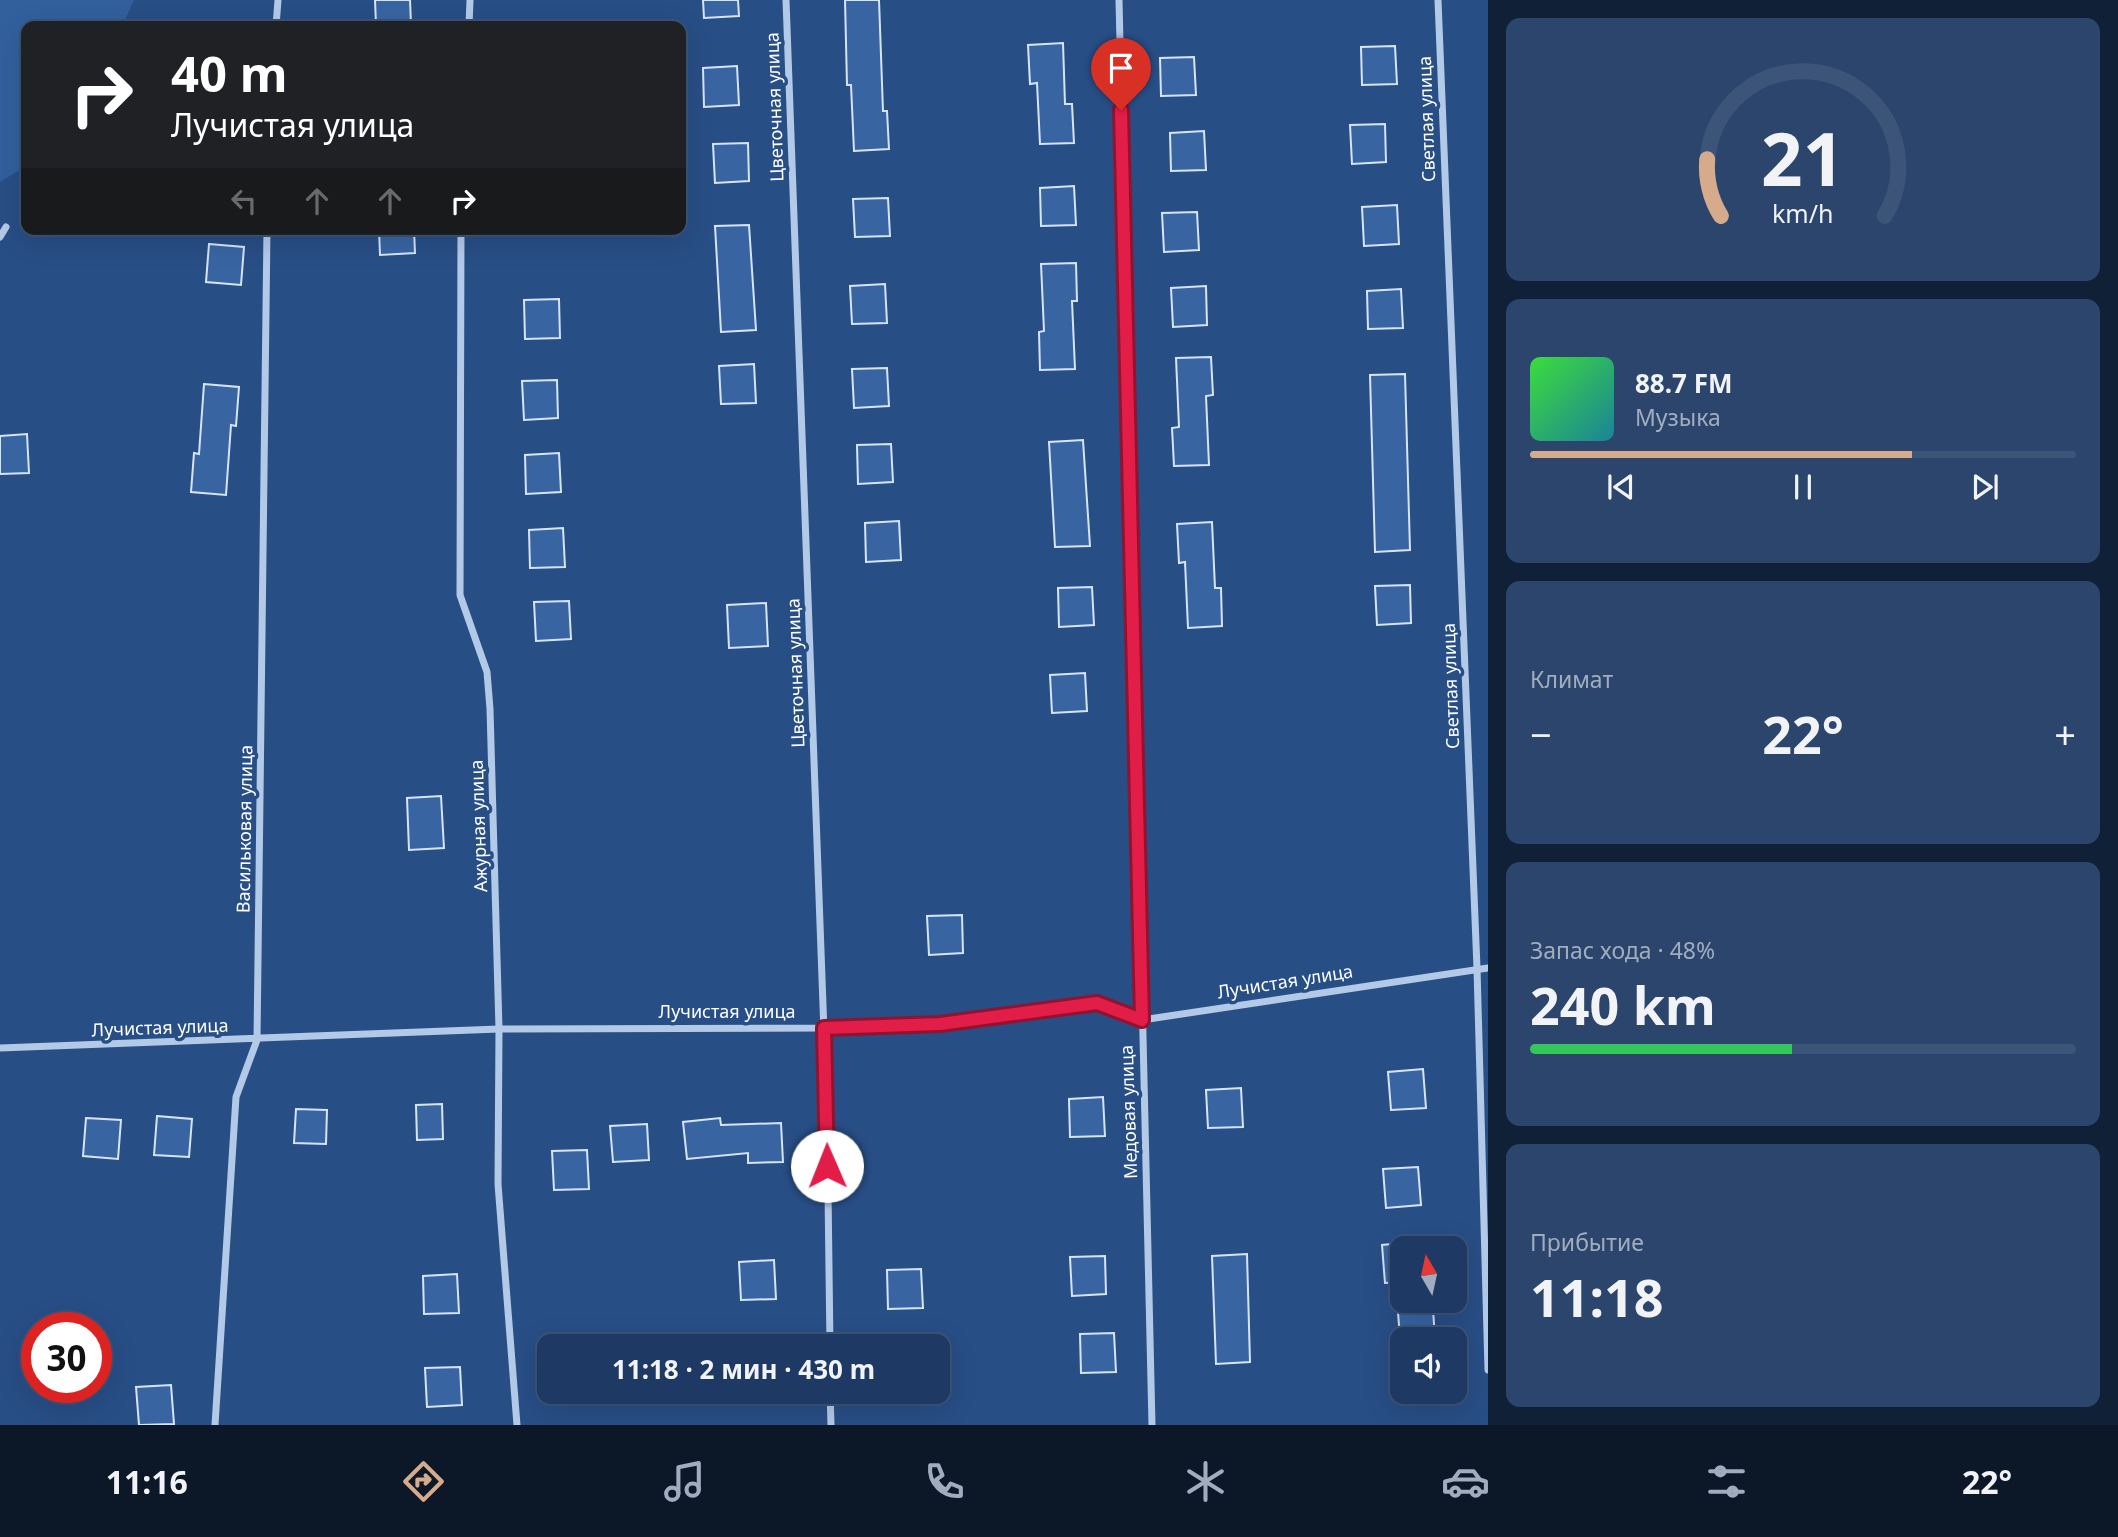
<!DOCTYPE html>
<html lang="ru">
<head>
<meta charset="utf-8">
<style>
  :root { --surface:#1e3a64; --page:#2b456d; --text:#f1f3f6; --muted:#a1adbf; --line:#3c5478; --accent:#d6ab8b }
  body { margin:0; font-family:"Noto Sans",sans-serif; background:var(--page); color:var(--text); height:100vh; display:flex; flex-direction:column; font-size:26px; white-space:nowrap }
  * { box-sizing:border-box; margin:0 }
  p { font-size:23px; color:var(--muted) }
  .icon { flex:none; width:38px; height:38px; fill:none; stroke:currentColor; stroke-width:2; stroke-linecap:round; stroke-linejoin:round }
  .map { position:relative; flex:1; overflow:hidden }
  .panel { display:flex; flex-direction:column; gap:18px; padding:18px; background:#102037; width:630px }
  .panel>* { flex:none }
  .banner { position:absolute; left:21px; top:21px; width:665px; height:214px; border-radius:14px; box-shadow:0 7px 28px #0002,0 0 0 2px var(--line); background:#202124; color:#fff; overflow:hidden }
  .needle { width:46px; rotate:351deg }
  .controls { position:absolute; left:1390px; top:1236px; display:grid; gap:14px }
  .controls a { display:grid; place-items:center; width:77px; height:77px; border-radius:14px; background:var(--surface); box-shadow:0 7px 28px #0002,0 0 0 2px var(--line); font-size:35px }
  .speed { position:absolute; left:21px; top:1312px; display:flex; gap:14px; font-size:35px; font-weight:700; text-align:center }
  .speed>* { display:grid; place-content:center; width:91px; height:91px; border-radius:50%; background:var(--surface); box-shadow:0 7px 28px #0002,0 0 0 2px var(--line); line-height:1 }
  .speed .limit { border:10px solid #d22; background:#fff; color:#111 }
  .pin { position:absolute; display:grid; place-items:center; width:60px; height:60px; color:#fff; margin:-72px -30px; border-radius:50% 50% 50% 0; rotate:-45deg; box-shadow:0 0 7px #0007 }
  .pin .icon { rotate:45deg }
  .me { position:absolute; width:77px; margin:-38px; rotate:359deg; stroke-linejoin:round; filter:drop-shadow(0 0 5px #0008) }
  .turn { display:flex; align-items:center; gap:24px; height:147px; padding:0 35px; font-size:32px }
  .turn .icon { width:91px; height:91px; stroke-width:2.5 }
  .turn b { display:block; font-size:49px; line-height:60px }
  .lanes { display:flex; align-items:center; height:66px; padding:0 35px; background:#0003; justify-content:center; gap:35px; direction:ltr }
  .lanes .off { opacity:.35 }
  .big { font-size:52px; font-weight:700; line-height:1.1 }
  .panel .tile { flex:1; display:flex; flex-direction:column; justify-content:center; gap:10px; min-width:0; padding:0 24px; border-radius:14px; background:var(--page) }
  .panel .dial { align-items:center; gap:0 }
  .dial svg { height:182px; overflow:visible; fill:none; stroke:var(--line); stroke-width:7; stroke-linecap:round; text-anchor:middle }
  .dial text { fill:var(--text); stroke:none }
  .song { display:flex; align-items:center; gap:21px }
  .cover { width:84px; height:84px; border-radius:10px; background:linear-gradient(135deg,hsl(120 70% 55%),hsl(190 70% 35%)) }
  .played { height:7px; border-radius:4px; background:linear-gradient(90deg,var(--accent) 70%,var(--line) 70%) }
  .keys { display:flex; justify-content:space-around; direction:ltr }
  .heat { display:flex; justify-content:space-between; align-items:center; font-size:38px; direction:ltr }
  .charge { height:10px; border-radius:5px; background:linear-gradient(90deg,#34c759 48%,var(--line) 0) }
  .trip { position:absolute; left:537px; top:1334px; width:413px; height:70px; border-radius:14px; background:var(--surface); box-shadow:0 7px 28px #0002,0 0 0 2px var(--line); font-weight:700; line-height:70px; text-align:center }
  .tabs { display:flex; height:112px; justify-content:space-around; align-items:center; background:#0c1728; color:var(--muted) }
  .tabs .icon { width:49px; height:49px }
  .tabs .current { color:var(--accent) }
  .tabs b { font-size:32px; color:var(--text) }
  main { display:flex; flex:1; min-height:0 }
  .map>svg:first-child { display:block }
  .green { fill:#32609d }
  .building { fill:#3865a2; stroke:#d6e4f6; stroke-width:2 }
  .lines { fill:none; stroke-linecap:round; stroke-linejoin:round }
  .street { stroke:#b3c9e8; stroke-width:7 }
  .route-casing { stroke:#92132f; stroke-width:18 }
  .route { stroke:#e11d48; stroke-width:12 }
  .labels { text-anchor:middle; dominant-baseline:central; stroke-width:7; stroke-linejoin:round; paint-order:stroke }
  .street-label { font-size:18px; fill:#fff; stroke:#284e86 }
</style>
</head>
<body>
<main>
<div class="map">
<svg width="1488" height="1425" viewBox="0 0 1488 1425">
  <rect width="100%" height="100%" fill="#284e86"/>
  <path class="green" d="M 0,0 L 134,0 L 122,26 L 26,26 L 26,166 L 0,182 Z"/>
  <g class="building">
    <path d="M 375,0 L 410,0 L 411,24 L 376,25 Z"/>
    <path d="M 703,0 L 738,0 L 739,16 L 704,18 Z"/>
    <path d="M 845,0 L 879,0 L 883,111 L 887,111 L 889,149 L 854,151 L 851,85 L 847,85 Z"/>
    <path d="M 1063,43 L 1065,104 L 1072,104 L 1074,143 L 1040,144 L 1037,83 L 1030,84 L 1028,45 Z"/>
    <path d="M 1395,46 L 1397,84 L 1362,85 L 1361,47 Z"/>
    <path d="M 1194,57 L 1196,95 L 1161,96 L 1160,58 Z"/>
    <path d="M 737,66 L 739,105 L 704,107 L 703,68 Z"/>
    <path d="M 1385,124 L 1386,162 L 1352,164 L 1350,125 Z"/>
    <path d="M 1204,131 L 1206,170 L 1171,171 L 1170,133 Z"/>
    <path d="M 748,143 L 749,181 L 715,183 L 713,144 Z"/>
    <path d="M 1074,186 L 1076,225 L 1041,226 L 1040,188 Z"/>
    <path d="M 888,198 L 890,236 L 855,237 L 853,199 Z"/>
    <path d="M 1397,205 L 1399,244 L 1364,246 L 1362,207 Z"/>
    <path d="M 1197,212 L 1199,250 L 1164,252 L 1162,213 Z"/>
    <path d="M 749,225 L 756,330 L 721,332 L 715,226 Z"/>
    <path d="M 379,229 L 414,229 L 415,253 L 380,255 Z"/>
    <path d="M 209,244 L 244,247 L 241,285 L 206,282 Z"/>
    <path d="M 1076,263 L 1077,301 L 1072,301 L 1075,369 L 1040,370 L 1039,332 L 1044,331 L 1041,264 Z"/>
    <path d="M 885,284 L 887,323 L 852,324 L 850,286 Z"/>
    <path d="M 1206,286 L 1207,325 L 1173,327 L 1171,288 Z"/>
    <path d="M 1401,289 L 1403,328 L 1368,329 L 1367,291 Z"/>
    <path d="M 559,299 L 560,338 L 525,339 L 524,300 Z"/>
    <path d="M 1211,357 L 1213,395 L 1206,396 L 1209,465 L 1174,466 L 1172,428 L 1179,427 L 1176,358 Z"/>
    <path d="M 754,364 L 756,403 L 721,404 L 719,366 Z"/>
    <path d="M 887,368 L 889,406 L 854,408 L 852,369 Z"/>
    <path d="M 1405,374 L 1410,550 L 1375,552 L 1370,375 Z"/>
    <path d="M 557,380 L 558,418 L 524,420 L 522,381 Z"/>
    <path d="M 204,384 L 239,387 L 236,426 L 231,425 L 226,495 L 191,492 L 194,453 L 199,454 Z"/>
    <path d="M 27,434 L 29,473 L 0,474 L 0,436 Z"/>
    <path d="M 1083,440 L 1090,546 L 1055,547 L 1049,442 Z"/>
    <path d="M 891,444 L 893,482 L 858,484 L 857,445 Z"/>
    <path d="M 559,453 L 561,492 L 526,494 L 525,455 Z"/>
    <path d="M 899,521 L 901,560 L 866,562 L 865,523 Z"/>
    <path d="M 1212,522 L 1215,588 L 1221,588 L 1222,626 L 1188,628 L 1185,562 L 1179,563 L 1177,524 Z"/>
    <path d="M 563,528 L 565,567 L 530,568 L 529,530 Z"/>
    <path d="M 1410,585 L 1411,623 L 1377,625 L 1375,586 Z"/>
    <path d="M 1092,587 L 1094,625 L 1059,627 L 1058,588 Z"/>
    <path d="M 569,601 L 571,639 L 536,641 L 534,602 Z"/>
    <path d="M 766,603 L 768,646 L 729,648 L 727,605 Z"/>
    <path d="M 1085,673 L 1087,711 L 1052,713 L 1050,675 Z"/>
    <path d="M 441,796 L 444,848 L 409,850 L 407,798 Z"/>
    <path d="M 962,915 L 963,953 L 929,955 L 927,916 Z"/>
    <path d="M 1423,1069 L 1426,1108 L 1391,1110 L 1388,1072 Z"/>
    <path d="M 1241,1088 L 1243,1127 L 1208,1128 L 1206,1090 Z"/>
    <path d="M 1103,1097 L 1105,1136 L 1070,1137 L 1069,1099 Z"/>
    <path d="M 442,1104 L 443,1139 L 417,1140 L 416,1105 Z"/>
    <path d="M 296,1109 L 327,1110 L 326,1144 L 294,1143 Z"/>
    <path d="M 157,1116 L 192,1119 L 189,1157 L 154,1155 Z"/>
    <path d="M 86,1118 L 121,1120 L 118,1159 L 83,1156 Z"/>
    <path d="M 720,1118 L 721,1125 L 781,1123 L 783,1162 L 748,1163 L 748,1153 L 687,1159 L 683,1122 Z"/>
    <path d="M 647,1124 L 649,1160 L 613,1162 L 610,1126 Z"/>
    <path d="M 587,1150 L 589,1189 L 554,1190 L 552,1151 Z"/>
    <path d="M 1418,1167 L 1421,1205 L 1386,1208 L 1383,1169 Z"/>
    <path d="M 1402,1243 L 1402,1282 L 1385,1283 L 1382,1245 Z"/>
    <path d="M 1247,1254 L 1250,1362 L 1216,1364 L 1212,1256 Z"/>
    <path d="M 1105,1256 L 1106,1294 L 1072,1296 L 1070,1257 Z"/>
    <path d="M 774,1260 L 776,1299 L 741,1300 L 739,1262 Z"/>
    <path d="M 921,1269 L 923,1308 L 888,1309 L 887,1270 Z"/>
    <path d="M 457,1274 L 459,1313 L 424,1314 L 423,1276 Z"/>
    <path d="M 1433,1309 L 1435,1339 L 1400,1339 L 1398,1312 Z"/>
    <path d="M 1114,1333 L 1116,1372 L 1081,1373 L 1080,1334 Z"/>
    <path d="M 460,1367 L 462,1405 L 427,1407 L 425,1368 Z"/>
    <path d="M 171,1385 L 174,1424 L 139,1425 L 136,1387 Z"/>
  </g>
  <g class="lines">
    <g class="street">
      <path d="M 786,0 L 827,1114 L 830,1346"/>
      <path d="M 1119,0 L 1152,1425"/>
      <path d="M 1438,0 L 1477,968 L 1488,1370"/>
      <path d="M 276,26 L 278,0"/>
      <path d="M 469,26 L 470,0"/>
      <path d="M 461,229 L 460,595 L 487,672 L 490,709 L 499,1029 L 498,1184 L 517,1425"/>
      <path d="M 0,237 L 6,227"/>
      <path d="M 0,1048 L 499,1029 L 824,1028 L 940,1024 L 1097,1003 L 1142,1020 L 1488,968"/>
      <path d="M 830,1391 L 831,1425"/>
      <path d="M 215,1425 L 236,1097 L 257,1040 L 267,229"/>
    </g>
  </g>
  <g class="lines">
    <defs>
      <path id="route" d="M 827,1166 L 824,1028 L 940,1024 L 1097,1003 L 1142,1020 L 1121,110"/>
    </defs>
    <use href="#route" class="route-casing"/>
    <use href="#route" class="route"/>
  </g>
  <g class="labels">
    <g class="street-label">
      <text transform="translate(774 107) rotate(-92)">Цветочная улица</text>
      <text transform="translate(1426 119) rotate(-92)">Светлая улица</text>
      <text transform="translate(795 673) rotate(-92)">Цветочная улица</text>
      <text transform="translate(1450 686) rotate(-92)">Светлая улица</text>
      <text transform="translate(478 826) rotate(-92)">Ажурная улица</text>
      <text transform="translate(244 829) rotate(-89)">Васильковая улица</text>
      <text transform="translate(1285 981) rotate(-9)">Лучистая улица</text>
      <text x="727" y="1011">Лучистая улица</text>
      <text transform="translate(160 1027) rotate(-2)">Лучистая улица</text>
      <text transform="translate(1128 1112) rotate(-92)">Медовая улица</text>
    </g>
  </g>
</svg>
<div class="controls">
<a><svg class="needle" viewBox="-14 -14 28 28"><path d="M0-13l5 13h-10z" fill="#e53935"/><path d="M0 13l5-13h-10z" fill="#a1adbf"/></svg></a>
<a><svg class="icon" aria-label="sound" viewBox="0 0 24 24"><path d="M4 9h4l5-4v14l-5-4H4zM17 9q2 3 0 6"/></svg></a>
</div>
<div class="speed"><div class="limit">30</div></div>
<div class="pin" style="left:1121px;top:110px;background:#d93025"><svg class="icon" aria-label="arrive" viewBox="0 0 24 24"><path d="M6 21V4h12l-3 4 3 4H6"/></svg></div>
<svg class="me" style="left:827px;top:1166px" viewBox="-20 -20 40 40"><circle r="19" fill="#fff"/><path d="M0-13L10 11 0 6-10 11z" fill="#e11d48"/></svg>
<div class="trip">11:18 · 2 мин · 430 m</div>
<div class="banner">
<div class="turn"><svg class="icon" aria-label="right" viewBox="0 0 24 24"><path d="M7 20v-9h11M14 6l5 5-5 5"/></svg><div><b>40 m</b>Лучистая улица</div></div>
<div class="lanes"><svg class="icon off" aria-label="left" viewBox="0 0 24 24"><path d="M17 20v-9H6M10 6l-5 5 5 5"/></svg><svg class="icon off" aria-label="ahead" viewBox="0 0 24 24"><path d="M12 20V5M6 11l6-6 6 6"/></svg><svg class="icon off" aria-label="ahead" viewBox="0 0 24 24"><path d="M12 20V5M6 11l6-6 6 6"/></svg><svg class="icon" aria-label="right" viewBox="0 0 24 24"><path d="M7 20v-9h11M14 6l5 5-5 5"/></svg></div>
</div>
</div>
<section class="panel">
<div class="tile dial"><svg viewBox="0 0 100 80">
<path d="M14 69A42 42 0 1 1 86 69"/>
<path d="M14 69A42 42 0 0 1 8 44" stroke="#d6ab8b"/>
<text x="50" y="56" font-size="32" font-weight="700">21</text>
<text x="50" y="72" font-size="11">km/h</text>
</svg></div>
<div class="tile">
<div class="song"><i class="cover"></i><div><b>88.7 FM</b><p>Музыка</p></div></div>
<div class="played"></div>
<div class="keys"><svg class="icon" aria-label="previous" viewBox="0 0 24 24"><path d="M18 5L8 12l10 7zM5 5v14"/></svg><svg class="icon" aria-label="pause" viewBox="0 0 24 24"><path d="M8 5v14M16 5v14"/></svg><svg class="icon" aria-label="next" viewBox="0 0 24 24"><path d="M6 5l10 7-10 7zM19 5v14"/></svg></div>
</div>
<div class="tile"><p>Климат</p>
<div class="heat"><a>−</a><b class="big">22°</b><a>+</a></div>
</div>
<div class="tile"><p>Запас хода · 48%</p><b class="big">240 km</b><div class="charge"></div></div>
<div class="tile"><p>Прибытие</p><b class="big">11:18</b></div>
</section>
</main>
<nav class="tabs">
<b>11:16</b>
<svg class="icon current" aria-label="directions" viewBox="0 0 24 24"><path d="M12 3l9 9-9 9-9-9zM9 14v-3h6M13 9l2 2-2 2"/></svg>
<svg class="icon" aria-label="music" viewBox="0 0 24 24"><path d="M9 18V5l10-2v13"/><circle cx="6" cy="18" r="3"/><circle cx="16" cy="16" r="3"/></svg>
<svg class="icon" aria-label="phone" viewBox="0 0 24 24"><path d="M5 4h4l2 5-3 2q2 4 5 5l2-3 5 2v4C11 20 4 13 5 4z"/></svg>
<svg class="icon" aria-label="climate" viewBox="0 0 24 24"><path d="M12 3v18M4 7l16 10M4 17L20 7"/></svg>
<svg class="icon" aria-label="car" viewBox="0 0 24 24"><path d="M5 17H2v-5l4-1 3-4h7l3 4 3 1v5h-3M9 17h6M6 11h13"/><circle cx="7" cy="17" r="2"/><circle cx="17" cy="17" r="2"/></svg>
<svg class="icon" aria-label="filters" viewBox="0 0 24 24"><path d="M4 7h16M4 17h16"/><circle cx="9" cy="7" r="2"/><circle cx="15" cy="17" r="2"/></svg>
<b>22°</b>
</nav>
</body>
</html>
